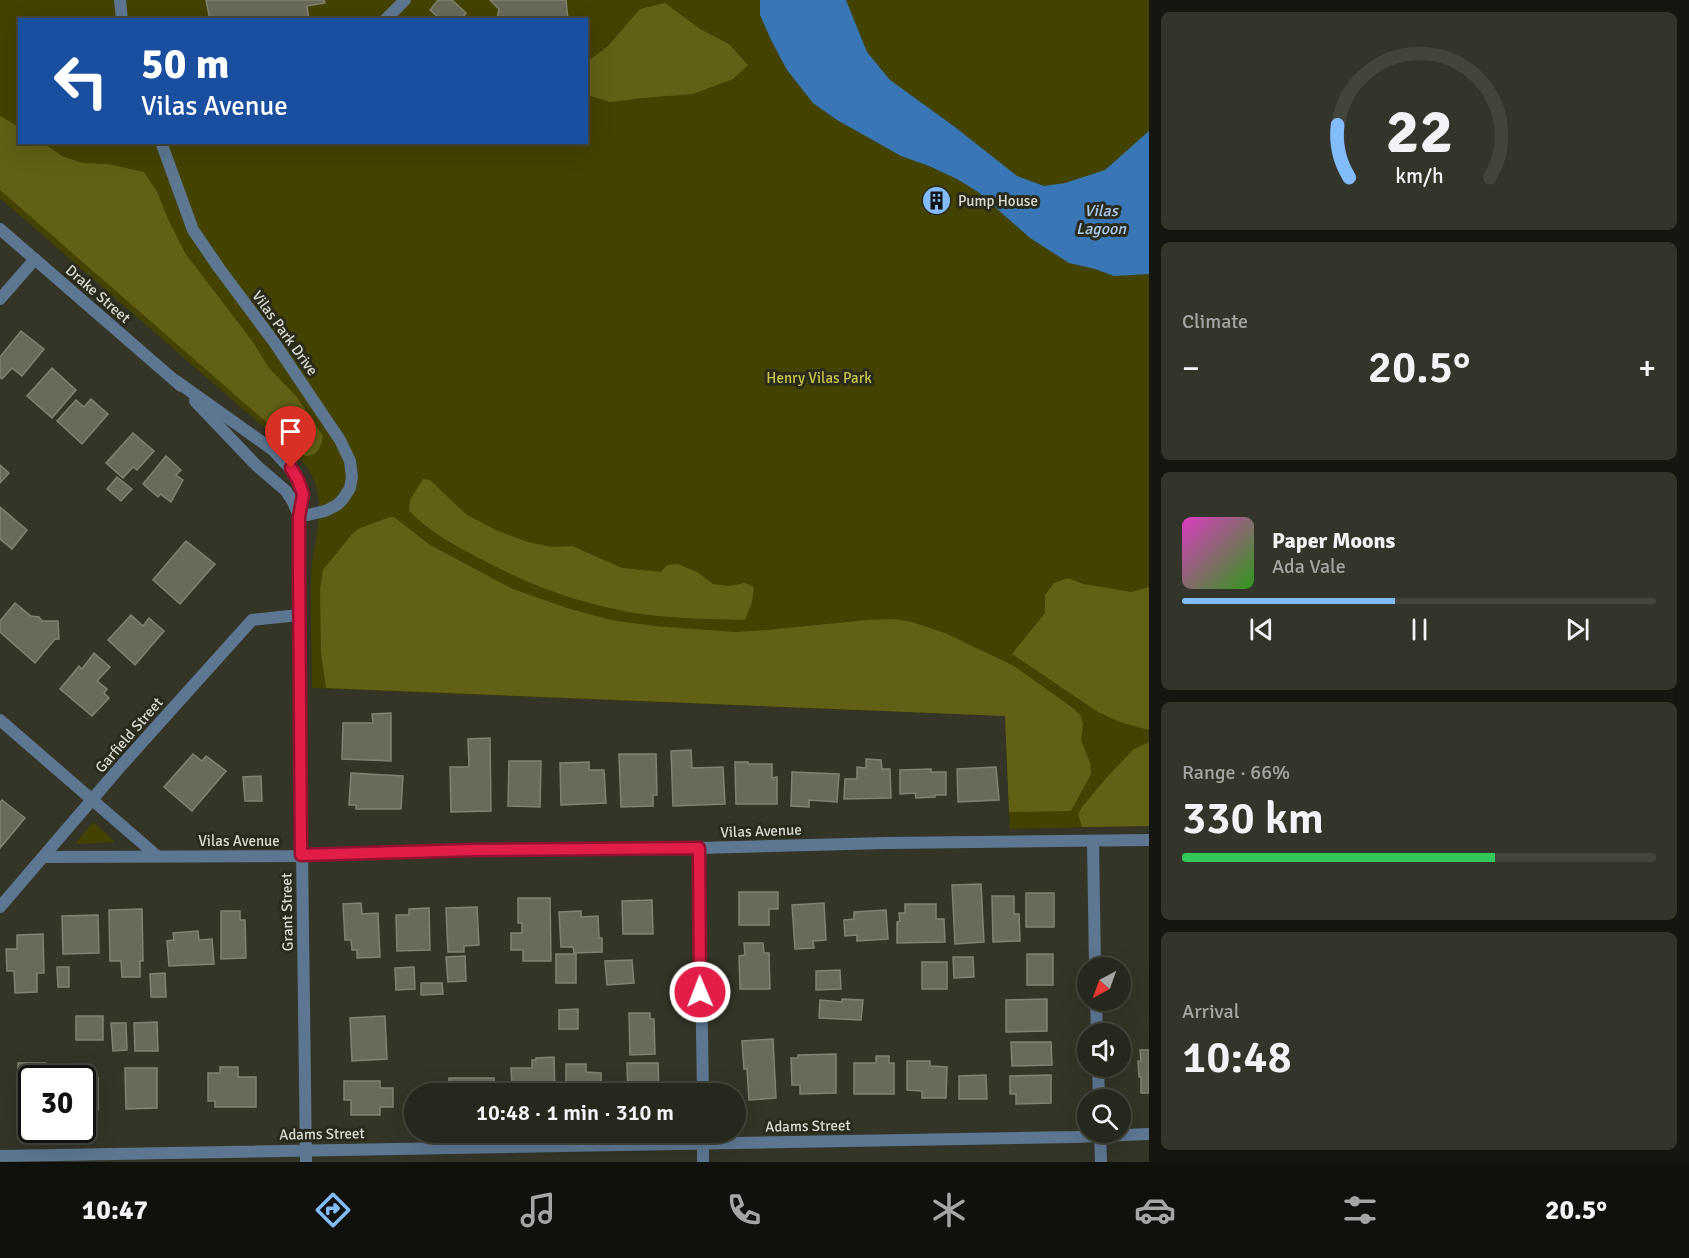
<!DOCTYPE html>
<html lang="en">
<head>
<meta charset="utf-8">
<style>
  :root { --surface:#27281d; --page:#33342a; --text:#f1f3f6; --muted:#a4a6a4; --line:#43443b; --accent:#82bcfa }
  body { margin:0; font-family:Signika,sans-serif; background:var(--page); color:var(--text); height:100vh; display:flex; flex-direction:column; font-size:22px; white-space:nowrap }
  * { box-sizing:border-box; margin:0 }
  p { font-size:20px; color:var(--muted) }
  .icon { flex:none; width:33px; height:33px; fill:none; stroke:currentColor; stroke-width:2; stroke-linecap:round; stroke-linejoin:round }
  .map { position:relative; flex:1; overflow:hidden }
  .side { display:flex; flex-direction:column; gap:12px; padding:12px; background:#151610; width:540px }
  .side>* { flex:none }
  .guide { position:absolute; left:18px; top:18px; width:570px; height:126px; border-radius:0px; box-shadow:0 6px 24px #0002,0 0 0 2px var(--line); background:#1a4fa0; color:#fff; overflow:hidden }
  .needle { width:39px; rotate:221deg }
  .fabs { position:absolute; left:1077px; top:957px; display:grid; gap:12px }
  .fabs a { display:grid; place-items:center; width:54px; height:54px; border-radius:50%; background:var(--surface); box-shadow:0 6px 24px #0002,0 0 0 2px var(--line); font-size:30px }
  .speed { position:absolute; left:18px; top:1065px; display:flex; gap:12px; font-size:30px; font-weight:700; text-align:center }
  .speed>* { display:grid; place-content:center; width:78px; height:78px; border-radius:50%; background:var(--surface); box-shadow:0 6px 24px #0002,0 0 0 2px var(--line); line-height:1 }
  .speed .limit { border:3px solid #111; border-radius:9px; background:#fff; color:#111 }
  .pin { position:absolute; display:grid; place-items:center; width:51px; height:51px; color:#fff; margin:-62px -26px; border-radius:50% 50% 50% 0; rotate:-45deg; box-shadow:0 0 6px #0007 }
  .pin .icon { rotate:45deg }
  .me { position:absolute; width:66px; margin:-33px; rotate:359deg; stroke-linejoin:round; filter:drop-shadow(0 0 4px #0008) }
  .turn { display:flex; align-items:center; gap:21px; height:126px; padding:0 24px; font-size:27px }
  .turn .icon { width:78px; height:78px; stroke-width:2.5 }
  .turn b { display:block; font-size:42px; line-height:51px }
  .big { font-size:45px; font-weight:600; line-height:1.1 }
  .side .tile { flex:1; display:flex; flex-direction:column; justify-content:center; gap:9px; min-width:0; padding:0 21px; border-radius:9px; background:var(--page) }
  .side .dial { align-items:center; gap:0 }
  .dial svg { height:156px; overflow:visible; fill:none; stroke:var(--line); stroke-width:7; stroke-linecap:round; text-anchor:middle }
  .dial text { fill:var(--text); stroke:none }
  .song { display:flex; align-items:center; gap:18px }
  .cover { width:72px; height:72px; border-radius:9px; background:linear-gradient(135deg,hsl(310 70% 55%),hsl(110 70% 35%)) }
  .played { height:6px; border-radius:3px; background:linear-gradient(90deg,var(--accent) 45%,var(--line) 45%) }
  .keys { display:flex; justify-content:space-around; direction:ltr }
  .heat { display:flex; justify-content:space-between; align-items:center; font-size:33px; direction:ltr }
  .charge { height:9px; border-radius:4px; background:linear-gradient(90deg,#34c759 66%,var(--line) 0) }
  .trip { position:absolute; left:404px; top:1083px; width:342px; height:60px; border-radius:30px; background:var(--surface); box-shadow:0 6px 24px #0002,0 0 0 2px var(--line); font-weight:600; line-height:60px; text-align:center }
  .menu { display:flex; height:96px; justify-content:space-around; align-items:center; background:#10100c; color:var(--muted) }
  .menu .icon { width:42px; height:42px }
  .menu .selected { color:var(--accent) }
  .menu b { font-size:27px; color:var(--text) }
  main { display:flex; flex:1; min-height:0 }
  .map>svg:first-child { display:block }
  .green { fill:#434200; fill-rule:evenodd }
  .forest { fill:#616014 }
  .water { fill:#3876b5 }
  .building { fill:#6a6a5b; stroke:#828272; stroke-width:1.5 }
  .lines { fill:none; stroke-linecap:round; stroke-linejoin:round }
  .pedestrian { stroke:#5d7792; stroke-width:12 }
  .minor { stroke:#5d7792; stroke-width:12 }
  .route-casing { stroke:#92132f; stroke-width:15 }
  .route { stroke:#e11d48; stroke-width:10 }
  .labels { text-anchor:middle; dominant-baseline:central; stroke-width:6; stroke-linejoin:round; paint-order:stroke }
  .poi-label { font-size:15px; fill:#d9dad1; stroke:#2a2b1d; text-anchor:start }
  .street-label { font-size:15px; fill:#d9dad1; stroke:#2a2b1d }
  .park-label { font-size:15px; fill:#c8c747; stroke:#2a2b1d }
  .water-label { font-size:16px; font-style:italic; fill:#abcbed; stroke:#2a2b1d }
</style>
</head>
<body>
<main>
<div class="map">
<svg width="1149" height="1162" viewBox="0 0 1149 1162">
  <rect width="100%" height="100%" fill="#343527"/>
  <g class="green">
    <path d="M 0,0 L 1149,0 L 1149,826 L 1010,829 L 1005,716 L 312,688 C 312,651 310,614 311,577 C 312,547 325,516 316,486 C 312,470 301,460 290,450 L 0,198 ZM 20,20 L 586,20 L 586,142 L 20,142 Z"/>
    <path d="M 93,822 L 115,842 L 75,844 Z"/>
  </g>
  <g class="forest">
    <path d="M 665,3 L 700,29 L 729,44 L 748,65 L 733,79 L 693,94 L 643,98 L 610,102 L 587,95 L 587,62 L 608,46 L 640,9 Z"/>
    <path d="M 0,116 L 19,127 L 20,142 L 43,143 L 62,156 L 82,163 L 108,164 L 144,172 L 157,192 L 169,221 L 185,253 L 253,342 L 269,368 L 296,396 L 323,436 C 322,446 317,457 305,456 L 0,190 Z"/>
    <path d="M 423,479 L 430,480 L 467,515 L 498,531 L 528,542 L 551,547 L 572,546 L 622,568 L 661,572 L 667,565 L 678,564 L 697,572 L 713,584 L 729,586 L 745,583 L 754,587 L 752,602 L 745,620 C 714,619 681,619 649,615 C 587,607 532,587 477,557 C 452,544 429,531 409,511 L 410,500 Z"/>
    <path d="M 390,517 L 394,517 L 430,545 L 513,589 L 567,608 L 611,620 L 654,626 L 734,632 L 767,630 L 867,620 L 896,619 L 912,622 L 945,633 L 1014,666 L 1073,708 L 1081,716 L 1083,724 L 1081,740 L 1090,763 L 1091,774 L 1071,811 L 1009,812 L 1005,716 L 326,688 L 321,653 L 320,588 L 323,570 L 352,534 L 358,529 Z"/>
    <path d="M 1068,578 L 1083,584 L 1132,592 L 1149,587 L 1149,730 L 1120,722 L 1098,712 L 1012,654 L 1045,613 L 1045,595 L 1054,583 Z"/>
    <path d="M 1149,742 L 1149,826 L 1082,827 L 1078,814 L 1082,807 L 1107,777 L 1134,749 Z"/>
  </g>
  <path class="water" d="M 760,0 L 846,0 L 867,52 L 890,80 L 955,127 L 1017,176 L 1044,186 L 1065,183 L 1105,170 L 1149,131 L 1149,274 L 1114,276 L 1095,269 L 1069,263 L 1030,238 L 978,192 L 957,179 L 929,166 L 901,156 L 837,120 L 813,103 L 787,70 L 772,42 L 760,15 Z"/>
  <g class="building">
    <path d="M 206,0 L 324,0 L 325,3 L 307,6 L 309,20 L 210,20 Z"/>
    <path d="M 438,0 L 452,0 L 466,13 L 461,20 L 441,20 L 430,10 Z"/>
    <path d="M 490,0 L 566,0 L 568,20 L 497,20 L 499,9 Z"/>
    <path d="M 933,191 L 948,201 L 941,212 L 926,202 Z"/>
    <path d="M 21,331 L 44,349 L 22,376 L 12,368 L 2,379 L 0,377 L 0,357 Z"/>
    <path d="M 52,368 L 76,390 L 52,418 L 27,396 Z"/>
    <path d="M 91,399 L 108,414 L 82,444 L 57,421 L 76,400 L 84,407 Z"/>
    <path d="M 133,433 L 154,451 L 137,470 L 133,467 L 123,478 L 106,463 Z"/>
    <path d="M 166,456 L 181,470 L 176,475 L 183,480 L 171,502 L 160,494 L 158,497 L 143,484 Z"/>
    <path d="M 0,465 L 9,473 L 0,483 Z"/>
    <path d="M 117,477 L 132,489 L 121,501 L 107,489 Z"/>
    <path d="M 0,507 L 27,530 L 12,549 L 0,539 Z"/>
    <path d="M 186,541 L 215,564 L 180,604 L 153,580 Z"/>
    <path d="M 15,603 L 31,616 L 39,617 L 42,621 L 58,621 L 59,639 L 55,639 L 35,663 L 0,632 L 0,621 Z"/>
    <path d="M 131,615 L 143,626 L 149,618 L 164,631 L 135,665 L 108,640 Z"/>
    <path d="M 94,653 L 110,667 L 97,681 L 107,689 L 104,693 L 109,698 L 92,716 L 60,689 L 79,666 L 82,669 Z"/>
    <path d="M 391,713 L 391,761 L 342,759 L 343,723 L 373,723 L 372,714 Z"/>
    <path d="M 490,738 L 491,811 L 451,812 L 450,767 L 469,767 L 468,739 Z"/>
    <path d="M 691,750 L 692,768 L 723,767 L 725,804 L 673,806 L 671,751 Z"/>
    <path d="M 193,754 L 202,761 L 206,756 L 226,771 L 192,811 L 164,787 Z"/>
    <path d="M 619,754 L 656,754 L 657,795 L 653,795 L 653,806 L 621,807 Z"/>
    <path d="M 866,759 L 881,760 L 882,769 L 890,769 L 891,798 L 844,799 L 845,779 L 857,779 L 857,767 L 866,768 Z"/>
    <path d="M 509,761 L 541,761 L 540,807 L 508,806 Z"/>
    <path d="M 589,762 L 589,770 L 604,770 L 606,803 L 561,805 L 560,763 Z"/>
    <path d="M 735,762 L 748,762 L 748,764 L 772,764 L 772,778 L 777,777 L 777,804 L 736,804 Z"/>
    <path d="M 996,767 L 999,800 L 958,802 L 957,769 Z"/>
    <path d="M 931,769 L 931,772 L 946,772 L 946,795 L 935,795 L 935,797 L 916,798 L 915,793 L 900,794 L 900,770 Z"/>
    <path d="M 792,772 L 839,774 L 837,802 L 809,800 L 809,807 L 791,806 Z"/>
    <path d="M 351,773 L 403,776 L 401,809 L 356,809 L 356,805 L 349,805 Z"/>
    <path d="M 261,776 L 262,801 L 245,801 L 243,777 Z"/>
    <path d="M 2,800 L 25,818 L 0,848 L 0,802 Z"/>
    <path d="M 981,884 L 984,942 L 955,944 L 952,885 Z"/>
    <path d="M 739,892 L 778,892 L 778,909 L 769,909 L 769,925 L 739,925 Z"/>
    <rect x="1026" y="893" width="28" height="34"/>
    <path d="M 992,896 L 1014,896 L 1014,914 L 1019,914 L 1020,941 L 993,942 Z"/>
    <path d="M 518,898 L 550,898 L 551,961 L 523,961 L 523,950 L 511,950 L 511,933 L 522,933 L 522,923 L 518,923 Z"/>
    <path d="M 652,900 L 653,934 L 623,934 L 622,901 Z"/>
    <path d="M 361,903 L 362,914 L 378,913 L 380,957 L 357,958 L 357,950 L 352,950 L 351,940 L 345,940 L 343,904 Z"/>
    <path d="M 824,903 L 826,940 L 813,941 L 814,948 L 795,949 L 792,905 Z"/>
    <path d="M 905,904 L 936,904 L 936,919 L 944,919 L 945,942 L 897,943 L 897,922 L 900,921 L 899,913 L 905,913 Z"/>
    <path d="M 477,907 L 479,945 L 464,946 L 464,952 L 448,952 L 446,908 Z"/>
    <path d="M 429,908 L 430,950 L 397,951 L 396,915 L 409,915 L 409,909 Z"/>
    <path d="M 142,909 L 143,961 L 140,961 L 140,977 L 122,977 L 121,961 L 110,961 L 109,910 Z"/>
    <path d="M 886,910 L 888,939 L 857,941 L 857,935 L 845,936 L 844,920 L 854,919 L 854,912 Z"/>
    <path d="M 221,911 L 240,911 L 240,920 L 245,920 L 246,958 L 221,959 Z"/>
    <path d="M 581,911 L 581,917 L 598,916 L 599,938 L 602,938 L 602,952 L 574,953 L 573,947 L 561,947 L 559,912 Z"/>
    <path d="M 98,915 L 99,953 L 63,954 L 62,916 Z"/>
    <path d="M 198,931 L 199,940 L 212,939 L 214,964 L 169,966 L 167,941 L 174,940 L 173,933 Z"/>
    <path d="M 43,934 L 44,973 L 37,973 L 37,992 L 15,993 L 14,971 L 7,971 L 6,949 L 17,949 L 17,935 Z"/>
    <path d="M 744,943 L 763,943 L 764,953 L 769,953 L 770,989 L 740,989 L 739,956 L 745,955 Z"/>
    <rect x="556" y="954" width="20" height="29"/>
    <rect x="1027" y="954" width="26" height="31"/>
    <path d="M 465,956 L 466,981 L 448,982 L 446,957 Z"/>
    <path d="M 953,957 L 973,957 L 974,977 L 954,978 Z"/>
    <path d="M 632,960 L 634,983 L 607,985 L 605,961 Z"/>
    <rect x="922" y="962" width="25" height="27"/>
    <path d="M 57,967 L 69,967 L 69,987 L 58,987 Z"/>
    <path d="M 414,967 L 415,989 L 396,990 L 395,968 Z"/>
    <path d="M 840,970 L 841,989 L 816,990 L 816,971 Z"/>
    <path d="M 165,973 L 166,997 L 151,997 L 150,974 Z"/>
    <path d="M 421,983 L 442,983 L 443,994 L 421,995 Z"/>
    <path d="M 842,999 L 863,1000 L 861,1020 L 819,1018 L 820,1000 L 842,1002 Z"/>
    <path d="M 1047,999 L 1047,1031 L 1006,1032 L 1006,1000 Z"/>
    <path d="M 578,1009 L 578,1029 L 559,1029 L 559,1010 Z"/>
    <path d="M 629,1013 L 650,1013 L 650,1019 L 654,1019 L 655,1054 L 630,1055 Z"/>
    <rect x="76" y="1016" width="27" height="24"/>
    <path d="M 385,1016 L 387,1059 L 352,1061 L 350,1018 Z"/>
    <path d="M 157,1022 L 158,1051 L 135,1051 L 134,1023 Z"/>
    <path d="M 111,1023 L 126,1023 L 127,1050 L 113,1051 Z"/>
    <path d="M 773,1039 L 776,1098 L 749,1100 L 747,1069 L 744,1069 L 742,1041 Z"/>
    <path d="M 1011,1042 L 1051,1042 L 1052,1065 L 1012,1066 Z"/>
    <path d="M 1140,1050 L 1149,1050 L 1149,1093 L 1141,1093 L 1141,1077 L 1139,1077 L 1138,1061 L 1141,1061 Z"/>
    <path d="M 836,1054 L 836,1093 L 800,1094 L 800,1085 L 792,1085 L 791,1058 L 798,1058 L 798,1055 Z"/>
    <path d="M 876,1056 L 889,1056 L 889,1063 L 894,1063 L 894,1094 L 854,1094 L 854,1063 L 876,1063 Z"/>
    <path d="M 554,1057 L 555,1094 L 523,1094 L 522,1086 L 512,1086 L 511,1068 L 532,1068 L 532,1060 L 536,1060 L 536,1058 Z"/>
    <path d="M 907,1061 L 930,1061 L 930,1066 L 947,1067 L 946,1098 L 922,1098 L 922,1091 L 907,1090 Z"/>
    <path d="M 18,1063 L 46,1063 L 47,1078 L 32,1078 L 32,1112 L 18,1112 Z"/>
    <path d="M 627,1063 L 658,1063 L 659,1094 L 628,1094 Z"/>
    <path d="M 566,1064 L 586,1064 L 586,1072 L 601,1073 L 601,1094 L 566,1094 Z"/>
    <path d="M 220,1067 L 238,1067 L 238,1077 L 256,1077 L 256,1107 L 215,1107 L 215,1101 L 208,1101 L 208,1073 L 220,1073 Z"/>
    <path d="M 125,1068 L 157,1068 L 157,1108 L 126,1109 Z"/>
    <path d="M 986,1075 L 987,1099 L 959,1099 L 959,1076 Z"/>
    <path d="M 1051,1075 L 1051,1103 L 1016,1104 L 1016,1094 L 1010,1094 L 1010,1076 Z"/>
    <path d="M 63,1078 L 98,1078 L 98,1110 L 82,1110 L 82,1078 Z"/>
    <path d="M 449,1078 L 494,1078 L 495,1094 L 449,1094 Z"/>
    <path d="M 344,1081 L 380,1081 L 380,1088 L 393,1088 L 393,1107 L 380,1107 L 380,1115 L 351,1115 L 351,1100 L 344,1100 Z"/>
  </g>
  <g class="lines">
    <path class="pedestrian" d="M 385,20 L 405,0"/>
    <g class="minor">
      <path d="M 120,0 L 122,20"/>
      <path d="M 161,142 L 193,230 L 219,268 L 274,342 L 340,440 L 350,461 L 352,477 L 350,488 L 343,499 L 337,505 L 325,511 L 299,517"/>
      <path d="M 0,229 L 181,386"/>
      <path d="M 0,299 L 35,259"/>
      <path d="M 176,381 L 273,450 L 295,474 L 302,489 L 303,499 L 299,517 L 299,615 L 306,1162"/>
      <path d="M 195,401 L 257,466 L 286,491 L 293,502 L 299,516"/>
      <path d="M 0,720 L 157,856"/>
      <path d="M 1093,842 L 1095,968"/>
      <path d="M 699,848 L 703,1094"/>
      <path d="M 44,857 L 301,856 L 473,850 L 699,848 L 886,843 L 1149,840"/>
      <path d="M 0,907 L 120,767 L 252,620 L 299,615"/>
      <path d="M 1096,1000 L 1097,1034"/>
      <path d="M 1098,1066 L 1099,1100"/>
      <path d="M 1100,1132 L 1101,1162"/>
      <path d="M 0,1156 L 1075,1137 L 1149,1134"/>
      <path d="M 703,1162 L 703,1132"/>
    </g>
  </g>
  <g class="lines">
    <defs>
      <path id="route" d="M 291,468 L 298,480 L 303,494 L 299,517 L 299,563 L 301,855 L 473,850 L 699,848 L 700,992"/>
    </defs>
    <use href="#route" class="route-casing"/>
    <use href="#route" class="route"/>
  </g>
  <defs>
    <symbol id="building-disc" viewBox="-11 -11 22 22"><circle r="9.5" fill="#82bcfa" stroke="#2a2b1d"/><path d="M-4-6H4V6H1V3H-1V6H-4ZM-2.5-4.3h1.7v1.8h-1.7ZM.8-4.3h1.7v1.8H.8ZM-2.5-1h1.7V.8h-1.7ZM.8-1h1.7V.8H.8Z" fill="#111"/></symbol>
  </defs>
  <g fill-rule="evenodd">
    <use href="#building-disc" x="920" y="184" width="33" height="33"/>
  </g>
  <g class="labels">
    <g class="poi-label">
      <text x="958" y="201">Pump House</text>
    </g>
    <g class="street-label">
      <text transform="translate(98 294) rotate(41)">Drake Street</text>
      <text transform="translate(285 333) rotate(54)">Vilas Park Drive</text>
      <text transform="translate(129 735) rotate(-49)">Garfield Street</text>
      <text transform="translate(761 831) rotate(-2)">Vilas Avenue</text>
      <text x="239" y="841">Vilas Avenue</text>
      <text transform="translate(287 912) rotate(-91)">Grant Street</text>
      <text transform="translate(808 1126) rotate(-1)">Adams Street</text>
      <text transform="translate(322 1134) rotate(-1)">Adams Street</text>
    </g>
    <g class="park-label">
      <text x="819" y="378">Henry Vilas Park</text>
    </g>
    <g class="water-label">
      <text x="1101" y="211">Vilas<tspan x="1101" dy="18">Lagoon</tspan></text>
    </g>
  </g>
</svg>
<div class="fabs">
<a><svg class="needle" viewBox="-14 -14 28 28"><path d="M0-13l5 13h-10z" fill="#e53935"/><path d="M0 13l5-13h-10z" fill="#a4a6a4"/></svg></a>
<a><svg class="icon" aria-label="sound" viewBox="0 0 24 24"><path d="M4 9h4l5-4v14l-5-4H4zM17 9q2 3 0 6"/></svg></a>
<a><svg class="icon" aria-label="search" viewBox="0 0 24 24"><circle cx="10" cy="10" r="6"/><path d="M15 15l6 6"/></svg></a>
</div>
<div class="speed"><div class="limit">30</div></div>
<div class="pin" style="left:291px;top:468px;background:#d93025"><svg class="icon" aria-label="arrive" viewBox="0 0 24 24"><path d="M6 21V4h12l-3 4 3 4H6"/></svg></div>
<svg class="me" style="left:700px;top:992px" viewBox="-20 -20 40 40"><circle r="17" fill="#e11d48" stroke="#fff" stroke-width="3"/><path d="M0-11L8 9 0 5-8 9z" fill="#fff"/></svg>
<div class="trip">10:48 · 1 min · 310 m</div>
<div class="guide">
<div class="turn"><svg class="icon" aria-label="left" viewBox="0 0 24 24"><path d="M17 20v-9H6M10 6l-5 5 5 5"/></svg><div><b>50 m</b>Vilas Avenue</div></div>
</div>
</div>
<section class="side">
<div class="tile dial"><svg viewBox="0 0 100 80">
<path d="M14 69A42 42 0 1 1 86 69"/>
<path d="M14 69A42 42 0 0 1 8 42" stroke="#82bcfa"/>
<text x="50" y="56" font-size="32" font-weight="700">22</text>
<text x="50" y="72" font-size="11">km/h</text>
</svg></div>
<div class="tile"><p>Climate</p>
<div class="heat"><a>−</a><b class="big">20.5°</b><a>+</a></div>
</div>
<div class="tile">
<div class="song"><i class="cover"></i><div><b>Paper Moons</b><p>Ada Vale</p></div></div>
<div class="played"></div>
<div class="keys"><svg class="icon" aria-label="previous" viewBox="0 0 24 24"><path d="M18 5L8 12l10 7zM5 5v14"/></svg><svg class="icon" aria-label="pause" viewBox="0 0 24 24"><path d="M8 5v14M16 5v14"/></svg><svg class="icon" aria-label="next" viewBox="0 0 24 24"><path d="M6 5l10 7-10 7zM19 5v14"/></svg></div>
</div>
<div class="tile"><p>Range · 66%</p><b class="big">330 km</b><div class="charge"></div></div>
<div class="tile"><p>Arrival</p><b class="big">10:48</b></div>
</section>
</main>
<nav class="menu">
<b>10:47</b>
<svg class="icon selected" aria-label="directions" viewBox="0 0 24 24"><path d="M12 3l9 9-9 9-9-9zM9 14v-3h6M13 9l2 2-2 2"/></svg>
<svg class="icon" aria-label="music" viewBox="0 0 24 24"><path d="M9 18V5l10-2v13"/><circle cx="6" cy="18" r="3"/><circle cx="16" cy="16" r="3"/></svg>
<svg class="icon" aria-label="phone" viewBox="0 0 24 24"><path d="M5 4h4l2 5-3 2q2 4 5 5l2-3 5 2v4C11 20 4 13 5 4z"/></svg>
<svg class="icon" aria-label="climate" viewBox="0 0 24 24"><path d="M12 3v18M4 7l16 10M4 17L20 7"/></svg>
<svg class="icon" aria-label="car" viewBox="0 0 24 24"><path d="M5 17H2v-5l4-1 3-4h7l3 4 3 1v5h-3M9 17h6M6 11h13"/><circle cx="7" cy="17" r="2"/><circle cx="17" cy="17" r="2"/></svg>
<svg class="icon" aria-label="filters" viewBox="0 0 24 24"><path d="M4 7h16M4 17h16"/><circle cx="9" cy="7" r="2"/><circle cx="15" cy="17" r="2"/></svg>
<b>20.5°</b>
</nav>
</body>
</html>
